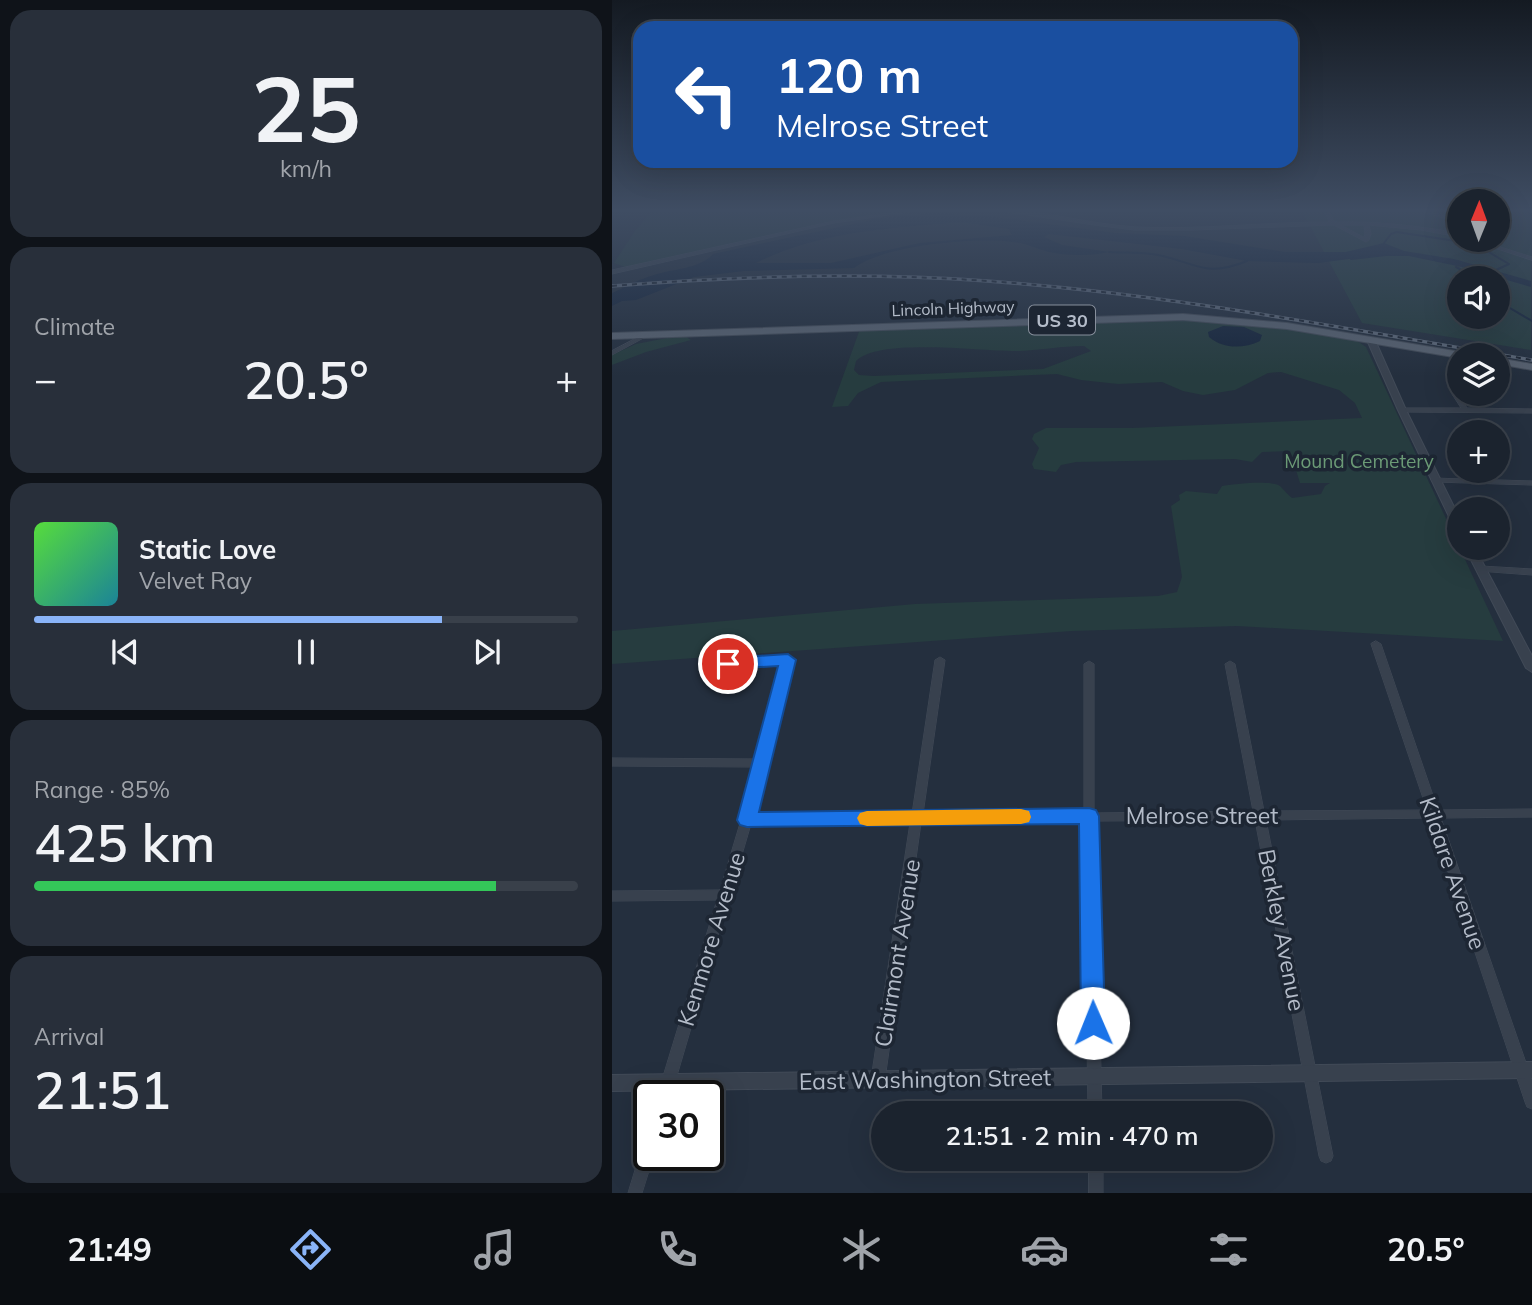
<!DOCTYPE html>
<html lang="en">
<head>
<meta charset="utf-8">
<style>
  :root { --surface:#1b232e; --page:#282f3a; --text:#f1f3f6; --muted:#a0a4aa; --line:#39404a; --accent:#8ab4f8 }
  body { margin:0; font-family:Mulish,sans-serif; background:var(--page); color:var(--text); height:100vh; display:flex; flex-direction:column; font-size:26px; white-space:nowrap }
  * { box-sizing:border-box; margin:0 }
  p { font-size:23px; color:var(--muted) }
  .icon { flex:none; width:38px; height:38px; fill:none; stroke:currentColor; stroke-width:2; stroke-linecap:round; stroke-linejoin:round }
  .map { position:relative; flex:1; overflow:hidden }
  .panel { display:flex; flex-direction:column; gap:10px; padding:10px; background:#0f1319; width:612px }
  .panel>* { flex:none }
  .banner { position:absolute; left:21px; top:21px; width:665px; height:147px; border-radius:21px; box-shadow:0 7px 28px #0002,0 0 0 2px var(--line); background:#1a4fa0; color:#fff; overflow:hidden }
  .needle { width:46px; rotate:1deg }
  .controls { position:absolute; left:835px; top:189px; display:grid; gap:14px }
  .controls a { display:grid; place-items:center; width:63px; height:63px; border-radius:50%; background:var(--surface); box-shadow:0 7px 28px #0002,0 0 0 2px var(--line); font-size:35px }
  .speed { position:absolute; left:21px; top:1080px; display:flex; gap:14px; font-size:35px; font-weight:700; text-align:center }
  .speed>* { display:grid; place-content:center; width:91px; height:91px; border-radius:50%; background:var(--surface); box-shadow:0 7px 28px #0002,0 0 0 2px var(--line); line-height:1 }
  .speed .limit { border:4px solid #111; border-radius:10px; background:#fff; color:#111 }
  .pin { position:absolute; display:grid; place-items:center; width:60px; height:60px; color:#fff; margin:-30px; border:4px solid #fff; border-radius:50%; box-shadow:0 2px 7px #0007 }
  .me { position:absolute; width:77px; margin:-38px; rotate:359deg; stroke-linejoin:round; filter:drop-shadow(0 0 5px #0008) }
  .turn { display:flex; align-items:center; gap:24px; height:147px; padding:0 28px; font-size:32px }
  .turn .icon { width:91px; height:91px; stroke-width:2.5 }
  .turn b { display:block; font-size:49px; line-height:60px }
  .big { font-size:52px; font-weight:600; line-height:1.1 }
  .panel .tile { flex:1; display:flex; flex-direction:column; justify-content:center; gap:10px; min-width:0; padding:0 24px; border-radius:21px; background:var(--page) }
  .panel .dial { align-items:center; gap:0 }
  .dial b { font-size:91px; line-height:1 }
  .song { display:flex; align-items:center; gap:21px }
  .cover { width:84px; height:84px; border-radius:10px; background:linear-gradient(135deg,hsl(110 70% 55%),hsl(190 70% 35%)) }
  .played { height:7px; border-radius:4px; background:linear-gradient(90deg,var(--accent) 75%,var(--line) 75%) }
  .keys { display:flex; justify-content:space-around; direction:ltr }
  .heat { display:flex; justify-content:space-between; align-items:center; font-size:38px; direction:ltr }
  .charge { height:10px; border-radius:5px; background:linear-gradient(90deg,#34c759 85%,var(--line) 0) }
  .trip { position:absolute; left:259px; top:1101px; width:402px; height:70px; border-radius:35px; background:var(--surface); box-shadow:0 7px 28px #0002,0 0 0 2px var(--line); font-weight:600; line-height:70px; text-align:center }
  .menu { display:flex; height:112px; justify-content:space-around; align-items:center; background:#0b0e12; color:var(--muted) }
  .menu .icon { width:49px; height:49px }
  .menu .current { color:var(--accent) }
  .menu b { font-size:32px; color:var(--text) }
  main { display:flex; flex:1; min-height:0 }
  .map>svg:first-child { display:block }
  .green { fill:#263c3f; fill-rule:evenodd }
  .water { fill:#17263c; fill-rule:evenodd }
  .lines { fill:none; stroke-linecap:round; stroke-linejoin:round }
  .stream { stroke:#17263c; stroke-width:2 }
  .minor-casing { stroke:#414a57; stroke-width:1 }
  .tertiary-casing { stroke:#414a57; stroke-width:2 }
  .primary-casing { stroke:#414a57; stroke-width:2 }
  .minor { fill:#38414e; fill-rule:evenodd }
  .tertiary { fill:#38414e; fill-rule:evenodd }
  .primary { fill:#56606e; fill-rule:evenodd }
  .rail-casing { stroke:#5a6575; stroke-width:3.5 }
  .rail { stroke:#1d2633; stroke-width:2; stroke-dasharray:5; stroke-linecap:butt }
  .route { fill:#1a73e8; stroke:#114b97; stroke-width:2 }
  .slow { fill:#f59e0b }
  .labels { text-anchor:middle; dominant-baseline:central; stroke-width:7; stroke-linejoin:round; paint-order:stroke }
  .far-street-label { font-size:16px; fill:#b4bcc9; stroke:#1d2633 }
  .shield { fill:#1d2633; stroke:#878f9c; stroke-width:2 }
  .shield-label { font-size:18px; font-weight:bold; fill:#b4bcc9 }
  .park-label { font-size:19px; fill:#6b9a76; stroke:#1d2633 }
  .near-street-label { font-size:23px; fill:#b4bcc9; stroke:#1d2633 }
</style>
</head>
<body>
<main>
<section class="panel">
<div class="tile dial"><b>25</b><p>km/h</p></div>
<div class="tile"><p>Climate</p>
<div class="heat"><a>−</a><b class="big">20.5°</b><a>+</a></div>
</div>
<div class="tile">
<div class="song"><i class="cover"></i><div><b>Static Love</b><p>Velvet Ray</p></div></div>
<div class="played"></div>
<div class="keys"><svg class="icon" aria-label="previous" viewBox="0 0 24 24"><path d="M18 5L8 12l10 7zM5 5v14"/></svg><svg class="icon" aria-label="pause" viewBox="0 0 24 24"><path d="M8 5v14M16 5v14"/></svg><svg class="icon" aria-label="next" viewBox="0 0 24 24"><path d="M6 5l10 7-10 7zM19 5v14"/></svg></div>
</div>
<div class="tile"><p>Range · 85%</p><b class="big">425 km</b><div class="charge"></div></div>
<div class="tile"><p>Arrival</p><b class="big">21:51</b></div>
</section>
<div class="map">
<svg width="920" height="1193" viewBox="0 0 920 1193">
  <rect width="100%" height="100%" fill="#242f3e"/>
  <g class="green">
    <path d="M 42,209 L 300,209 L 218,222 L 16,268 L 2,263 L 23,231 Z"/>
    <path d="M 689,209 L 847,209 L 847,240 L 886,240 L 886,209 L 919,209 L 919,350 L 750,323 ZM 847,278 L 886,278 L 886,317 L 847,317 Z"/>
    <path d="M 575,320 L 662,327 L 745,341 L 754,347 L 891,641 L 625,626 L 460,631 L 0,664 L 0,631 L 303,604 L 546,596 L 565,592 L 570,577 L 559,506 L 568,500 L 567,495 L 574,491 L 605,494 L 610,486 C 621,484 660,480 668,486 C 672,490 675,494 680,498 L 709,494 L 713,486 L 718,483 L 688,483 L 678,451 L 650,452 L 640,462 L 623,459 L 464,462 L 449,465 L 444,472 L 422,469 L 420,464 L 427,448 L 420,439 L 422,434 L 434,428 L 520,428 L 750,418 L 743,403 L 727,390 L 669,372 L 656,373 L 623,390 L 591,395 L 571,391 L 550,382 L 506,384 L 469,380 L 445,374 L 269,382 L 246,393 L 236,406 L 220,407 L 248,329 ZM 472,346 L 479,351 L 431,369 L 262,376 L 247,375 L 242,370 L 244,361 C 268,337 371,352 408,351 C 429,350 450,346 472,346 Z"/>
    <path d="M 60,337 L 74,337 L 79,340 L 34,352 L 0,365 L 0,355 L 24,344 Z"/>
  </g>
  <g class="water">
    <path d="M 322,213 L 375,216 L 503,233 L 572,236 L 673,252 L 734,252 L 772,243 L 792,251 L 842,259 L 919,281 L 919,287 L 850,267 L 797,256 L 760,256 L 706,263 L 635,261 L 570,249 L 437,234 L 432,237 L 450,245 L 497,252 C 480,256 455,256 437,252 C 425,249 414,243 401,242 C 363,237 272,245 242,268 L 132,271 L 82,277 L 24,300 L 10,301 L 0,306 L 0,293 C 14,287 27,279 42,275 C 60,269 88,269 101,254 L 269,218 ZM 349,222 L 397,229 L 400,235 L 308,243 L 219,263 L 144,263 C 207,231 280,228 349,222 Z"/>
    <path d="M 611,326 L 632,327 L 650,335 L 648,341 C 631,349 611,349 597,337 L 596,332 Z"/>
  </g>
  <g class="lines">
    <g class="stream">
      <path d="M 772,243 L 779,234 L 785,232 L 863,244 L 897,264 L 884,270"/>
      <path d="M 497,252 C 513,253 530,252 546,255 C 585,263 593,278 635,261"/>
      <path d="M 739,259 L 774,255"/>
      <path d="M 844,267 L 864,278"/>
      <path d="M 886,301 L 920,321"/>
    </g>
    <defs>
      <g id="minor">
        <path d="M 306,209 L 317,209 L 222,223 L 0,274 L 0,270 L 222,221 Z"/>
        <path d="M 380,209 C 428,209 475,224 524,227 C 588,230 653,222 717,222 L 712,209 L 716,209 L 721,220 L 724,222 C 765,221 806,226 847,233 L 847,237 L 809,230 L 757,225 L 759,234 L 757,240 L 754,242 L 722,225 L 580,230 L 522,230 L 482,225 L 382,210 ZM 729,225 L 752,225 L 753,234 L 752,237 Z"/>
        <path d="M 812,210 L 847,220 L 847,223 L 812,212 Z"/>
        <path d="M 859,240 L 866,240 L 920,257 L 920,260 Z"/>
        <path d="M 32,334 L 37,335 L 0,355 L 0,351 Z"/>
        <path d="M 846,386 L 846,394 L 855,408 L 920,409 L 920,413 L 790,412 L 787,410 L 790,408 L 849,408 L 840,394 L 844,387 Z"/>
        <path d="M 820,478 L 920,481 L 920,485 L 823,482 L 819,480 Z"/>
        <path d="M 869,566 L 920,569 L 920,575 L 866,571 L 865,569 Z"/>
        <path d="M 764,641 L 769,644 L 826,810 L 920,809 L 920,817 L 829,818 L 920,1080 L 920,1109 L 915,1107 L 913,1102 L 818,818 L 654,820 L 721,1156 L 719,1161 L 714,1163 L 709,1161 L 707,1156 L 643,820 L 483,821 L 490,1113 L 476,1113 L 472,821 L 309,823 L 273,1079 L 271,1084 L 266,1086 L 261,1084 L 259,1079 L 298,823 L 139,824 L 59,1096 L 45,1096 L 105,900 L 0,901 L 0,891 L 108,890 L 129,820 L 143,767 L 0,766 L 0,758 L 145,759 L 170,663 L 116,667 L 113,666 L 111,664 L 113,662 L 176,657 L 181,660 L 142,816 L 300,814 L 323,660 L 328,657 L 333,660 L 311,814 L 472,813 L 472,664 L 477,661 L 482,664 L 482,813 L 641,811 L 613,664 L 618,661 L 623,664 L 652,811 L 815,810 L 759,644 Z"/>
        <path d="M 37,1140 L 37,1155 L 42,1155 L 30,1193 L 16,1193 L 30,1147 L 32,1142 Z"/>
        <rect x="477" y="1158" width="14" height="35"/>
      </g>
      <g id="tertiary">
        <path d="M 756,338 L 763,340 L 794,410 L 847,517 L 847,530 L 842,527 L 786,410 L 755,340 Z"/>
        <path d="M 853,548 L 863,548 L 920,656 L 920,672 L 914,668 Z"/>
        <path d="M 920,1062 L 920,1078 L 0,1091 L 0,1075 Z"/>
      </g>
      <g id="primary">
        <path d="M 571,314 L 675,323 L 849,352 L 854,355 L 847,355 L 847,358 L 675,329 L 571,320 L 0,339 L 0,333 Z"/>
        <path d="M 886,358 L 920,364 L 920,370 L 886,364 Z"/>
      </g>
    </defs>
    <use href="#minor" class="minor-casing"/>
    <use href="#tertiary" class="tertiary-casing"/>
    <use href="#primary" class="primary-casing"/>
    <use href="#minor" class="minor"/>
    <use href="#tertiary" class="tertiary"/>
    <use href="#primary" class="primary"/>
    <defs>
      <path id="rail" d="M 0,286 C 125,276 250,272 375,281 C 559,294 739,330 920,360"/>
    </defs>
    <use href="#rail" class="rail-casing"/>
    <use href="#rail" class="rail"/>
  </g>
  <linearGradient id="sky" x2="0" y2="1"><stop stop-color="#141a22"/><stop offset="0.56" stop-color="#3f4d63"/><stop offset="1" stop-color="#3f4d63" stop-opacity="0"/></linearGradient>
  <rect width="920" height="376" fill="url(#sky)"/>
  <path class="route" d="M 176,654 L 184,660 L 147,812 L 477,808 L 484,810 L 487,816 L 493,1023 L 489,1030 L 481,1034 L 472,1030 L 469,1023 L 467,824 L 135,827 L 128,825 L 125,820 L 166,666 L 116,669 L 107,664 L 116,658 Z"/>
  <path class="slow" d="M 409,809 L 417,811 L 419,817 L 417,822 L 409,824 L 255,826 L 248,824 L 245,818 L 248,813 L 255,811 Z"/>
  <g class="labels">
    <g class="far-street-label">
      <text transform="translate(341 308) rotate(-2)">Lincoln Highway</text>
    </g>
    <rect class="shield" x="417" y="305.5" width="66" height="29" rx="5"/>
    <g class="shield-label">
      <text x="450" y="320">US 30</text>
    </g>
    <g class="park-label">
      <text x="747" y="461">Mound Cemetery</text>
    </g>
    <g class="near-street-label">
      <text x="590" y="815">Melrose Street</text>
      <text transform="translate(841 873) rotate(71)">Kildare Avenue</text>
      <text transform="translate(670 930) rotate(79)">Berkley Avenue</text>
      <text transform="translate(99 939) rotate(-73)">Kenmore Avenue</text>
      <text transform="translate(285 953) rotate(-81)">Clairmont Avenue</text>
      <text transform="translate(313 1079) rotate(-1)">East Washington Street</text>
    </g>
  </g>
</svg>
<div class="controls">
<a><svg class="needle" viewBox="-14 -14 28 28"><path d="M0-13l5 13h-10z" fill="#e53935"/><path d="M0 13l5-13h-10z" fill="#a0a4aa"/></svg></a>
<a><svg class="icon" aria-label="sound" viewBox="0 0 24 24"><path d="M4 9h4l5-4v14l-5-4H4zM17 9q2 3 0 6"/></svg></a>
<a><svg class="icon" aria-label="layers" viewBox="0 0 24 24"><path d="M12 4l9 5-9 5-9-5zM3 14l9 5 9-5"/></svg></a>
<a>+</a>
<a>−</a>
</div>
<div class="speed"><div class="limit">30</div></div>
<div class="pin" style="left:116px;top:664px;background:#d93025"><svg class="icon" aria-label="arrive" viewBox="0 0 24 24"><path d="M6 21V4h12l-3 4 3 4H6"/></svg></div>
<svg class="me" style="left:481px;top:1023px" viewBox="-20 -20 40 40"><circle r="19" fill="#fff"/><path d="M0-13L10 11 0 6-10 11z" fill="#1a73e8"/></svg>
<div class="trip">21:51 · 2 min · 470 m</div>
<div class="banner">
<div class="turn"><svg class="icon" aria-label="left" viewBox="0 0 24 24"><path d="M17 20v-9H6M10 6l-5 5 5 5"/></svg><div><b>120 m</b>Melrose Street</div></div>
</div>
</div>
</main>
<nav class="menu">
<b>21:49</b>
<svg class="icon current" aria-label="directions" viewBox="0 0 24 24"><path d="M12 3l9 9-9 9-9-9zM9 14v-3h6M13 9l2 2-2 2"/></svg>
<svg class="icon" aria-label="music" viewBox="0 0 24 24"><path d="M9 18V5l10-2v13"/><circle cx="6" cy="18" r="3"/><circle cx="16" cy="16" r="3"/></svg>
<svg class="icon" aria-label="phone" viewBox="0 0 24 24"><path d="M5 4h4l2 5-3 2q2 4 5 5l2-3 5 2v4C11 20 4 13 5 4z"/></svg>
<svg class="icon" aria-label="climate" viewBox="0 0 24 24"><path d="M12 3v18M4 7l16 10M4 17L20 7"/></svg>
<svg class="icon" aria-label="car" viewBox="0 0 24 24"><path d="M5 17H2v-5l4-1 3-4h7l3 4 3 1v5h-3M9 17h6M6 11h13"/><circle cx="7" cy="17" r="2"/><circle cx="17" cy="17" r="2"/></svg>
<svg class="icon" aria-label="filters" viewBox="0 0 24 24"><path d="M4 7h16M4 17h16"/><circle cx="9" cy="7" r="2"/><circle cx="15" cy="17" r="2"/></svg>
<b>20.5°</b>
</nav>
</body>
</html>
